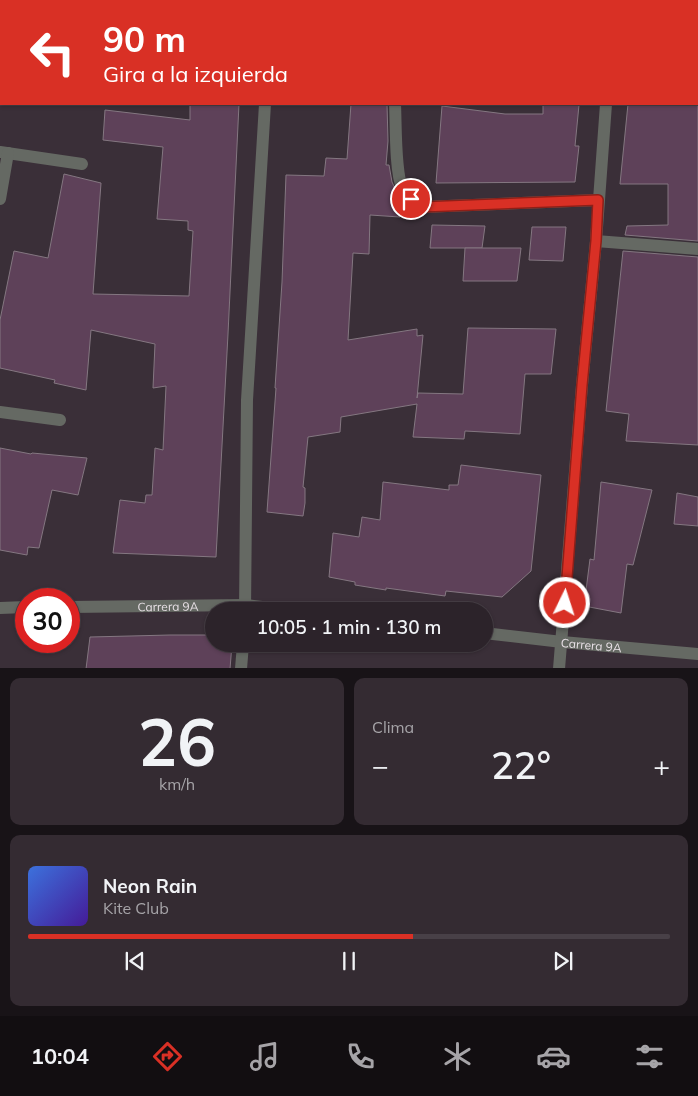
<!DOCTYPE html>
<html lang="es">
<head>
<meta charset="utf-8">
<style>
  :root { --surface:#2c232a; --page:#342b32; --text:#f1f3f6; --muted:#a6a4a8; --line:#484047; --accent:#d93025 }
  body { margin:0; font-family:Mulish,sans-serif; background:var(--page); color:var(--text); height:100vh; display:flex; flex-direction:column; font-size:19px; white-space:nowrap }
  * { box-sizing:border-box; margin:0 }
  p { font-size:16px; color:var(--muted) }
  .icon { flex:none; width:28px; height:28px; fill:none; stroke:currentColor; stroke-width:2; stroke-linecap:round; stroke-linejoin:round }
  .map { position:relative; height:668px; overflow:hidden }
  .details { display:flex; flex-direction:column; gap:10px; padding:10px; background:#181317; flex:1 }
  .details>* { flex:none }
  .guide { position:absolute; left:0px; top:0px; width:699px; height:105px; box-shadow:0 1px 4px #0004,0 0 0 1px var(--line); background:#d93025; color:#fff; overflow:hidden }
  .speed { position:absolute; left:15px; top:588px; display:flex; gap:10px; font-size:25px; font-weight:700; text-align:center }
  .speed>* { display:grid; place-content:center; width:65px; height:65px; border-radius:50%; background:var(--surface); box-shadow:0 1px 4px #0004,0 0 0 1px var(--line); line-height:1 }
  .speed .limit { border:8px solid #d22; background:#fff; color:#111 }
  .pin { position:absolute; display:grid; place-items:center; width:42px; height:42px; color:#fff; margin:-21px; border:2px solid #fff; border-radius:50%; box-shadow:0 1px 5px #0007 }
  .me { position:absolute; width:55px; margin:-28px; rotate:4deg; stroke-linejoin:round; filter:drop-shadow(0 0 4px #0008) }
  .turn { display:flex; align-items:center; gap:18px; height:105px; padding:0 20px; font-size:22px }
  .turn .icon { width:65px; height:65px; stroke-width:2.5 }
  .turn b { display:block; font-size:35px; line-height:42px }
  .big { font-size:38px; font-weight:600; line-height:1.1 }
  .details .card { flex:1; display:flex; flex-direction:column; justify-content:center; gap:8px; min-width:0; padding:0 18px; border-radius:10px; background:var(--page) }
  .details .dial { align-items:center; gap:0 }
  .dial b { font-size:65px; line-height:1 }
  .song { display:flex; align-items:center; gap:15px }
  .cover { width:60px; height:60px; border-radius:8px; background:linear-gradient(135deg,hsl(220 70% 55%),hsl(260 70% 35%)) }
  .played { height:5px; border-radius:2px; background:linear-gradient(90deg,var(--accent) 60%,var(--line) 60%) }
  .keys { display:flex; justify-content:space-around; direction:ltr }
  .heat { display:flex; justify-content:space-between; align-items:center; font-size:28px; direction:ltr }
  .details .tiles { flex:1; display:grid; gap:10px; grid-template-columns:1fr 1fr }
  .card:last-child { grid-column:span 2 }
  .trip { position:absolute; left:205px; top:602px; width:288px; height:50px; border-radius:25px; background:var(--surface); box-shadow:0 1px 4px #0004,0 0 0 1px var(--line); font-weight:600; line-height:50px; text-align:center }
  .menu { display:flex; height:80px; justify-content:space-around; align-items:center; background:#120e11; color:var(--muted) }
  .menu .icon { width:35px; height:35px }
  .menu .active { color:var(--accent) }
  .menu b { font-size:22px; color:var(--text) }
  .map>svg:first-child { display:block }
  .building { fill:#5e4159; stroke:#847781 }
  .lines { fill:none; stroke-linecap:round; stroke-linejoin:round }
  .minor { stroke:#656963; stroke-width:12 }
  .route-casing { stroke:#8d1f18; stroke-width:12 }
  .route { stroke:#d93025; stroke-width:9 }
  .labels { text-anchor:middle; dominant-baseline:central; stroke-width:5; stroke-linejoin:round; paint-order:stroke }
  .street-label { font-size:12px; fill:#e8e0e6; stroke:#1e191d }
</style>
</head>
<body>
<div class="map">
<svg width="698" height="669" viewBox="0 0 698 669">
  <rect width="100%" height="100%" fill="#3a2f38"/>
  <g class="building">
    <path d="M 190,104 L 239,104 L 228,334 L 216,557 L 113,553 L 120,500 L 145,503 L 146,495 L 152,495 L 155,448 L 163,450 L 166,386 L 153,388 L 155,344 L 91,330 L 86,390 L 54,383 L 55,380 L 0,368 L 0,320 L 14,251 L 48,258 L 64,174 L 101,183 L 93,294 L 189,296 L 193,231 L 188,230 L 188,221 L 157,219 L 163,147 L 103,140 L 105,110 L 190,120 Z"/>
    <path d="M 351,104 L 387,104 L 388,141 L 386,165 L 389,165 L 392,182 L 400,199 L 400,217 L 370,215 L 369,254 L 353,253 L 348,340 L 417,329 L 417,336 L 423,335 L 417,398 L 418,393 L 463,394 L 468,328 L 556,329 L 551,374 L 525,374 L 520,434 L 465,431 L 464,439 L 413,437 L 417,404 L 341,417 L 340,432 L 308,437 L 303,487 L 305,488 L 305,503 L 303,516 L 267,512 L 276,388 L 275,388 L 282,282 L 286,175 L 324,176 L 326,158 L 347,159 Z"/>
    <path d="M 543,104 L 579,105 L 575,146 L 579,146 L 575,182 L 436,183 L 442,106 L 505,114 L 543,114 Z"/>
    <path d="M 628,104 L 698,104 L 698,241 L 625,235 L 627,226 L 668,225 L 668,184 L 620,184 Z"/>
    <path d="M 432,225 L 485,226 L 482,248 L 430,248 Z"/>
    <path d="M 532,227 L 566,227 L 563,261 L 529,260 Z"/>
    <path d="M 465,248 L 521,248 L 517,281 L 463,281 Z"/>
    <path d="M 623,251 L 698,257 L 698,445 L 626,441 L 629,414 L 606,411 Z"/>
    <path d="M 0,448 L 31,454 L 32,453 L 87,458 L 78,495 L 52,490 L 39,548 L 28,547 L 27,555 L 0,550 Z"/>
    <path d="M 461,465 L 541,475 L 531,571 L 502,597 L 446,591 L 445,596 L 386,588 L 386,590 L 355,585 L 355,582 L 329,577 L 333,533 L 359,537 L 362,517 L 380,520 L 383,482 L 449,490 L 449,485 L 458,485 Z"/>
    <path d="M 601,482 L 652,490 L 633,565 L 627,564 L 621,613 L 584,606 L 590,559 L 594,560 Z"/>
    <path d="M 677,493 L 698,497 L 698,526 L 674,524 Z"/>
    <path d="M 170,635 L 214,635 L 214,644 L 232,644 L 230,669 L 86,669 L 90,637 Z"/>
  </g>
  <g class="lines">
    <g class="minor">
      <path d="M 271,1 L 271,0"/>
      <path d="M 614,1 L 614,0"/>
      <path d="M 395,104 C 396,123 395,172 402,187 C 406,196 415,202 422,207 L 598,200"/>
      <path d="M 0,152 L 82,164"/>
      <path d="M 0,199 L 8,153"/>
      <path d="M 596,241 L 698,249"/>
      <path d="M 0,412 L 60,420"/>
      <path id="s1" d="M 69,607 L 246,605 L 296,611"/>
      <path d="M 0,608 L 26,607"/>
      <path d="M 245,611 L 247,400 L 265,104"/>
      <path id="s2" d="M 484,633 L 562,642 L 698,654"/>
      <path d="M 241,669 L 243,644"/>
      <path d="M 559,669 L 582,385 L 596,241 L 606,104"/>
    </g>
  </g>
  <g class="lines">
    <defs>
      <path id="route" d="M 411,199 L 422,207 L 598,200 L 596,241 L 582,385 L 565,603"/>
    </defs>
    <use href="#route" class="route-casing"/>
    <use href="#route" class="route"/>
  </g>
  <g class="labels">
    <g class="street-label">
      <text stroke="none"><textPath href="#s1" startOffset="99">Carrera 9A</textPath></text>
      <text stroke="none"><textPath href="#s2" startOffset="108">Carrera 9A</textPath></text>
    </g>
  </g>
</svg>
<div class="speed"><div class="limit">30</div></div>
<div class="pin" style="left:411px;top:199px;background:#d93025"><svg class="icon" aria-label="arrive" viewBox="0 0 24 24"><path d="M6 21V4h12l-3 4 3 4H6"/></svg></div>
<svg class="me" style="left:565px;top:603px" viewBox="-20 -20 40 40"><circle r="17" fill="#d93025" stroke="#fff" stroke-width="3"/><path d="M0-11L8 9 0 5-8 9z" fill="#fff"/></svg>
<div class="trip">10:05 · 1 min · 130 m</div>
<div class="guide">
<div class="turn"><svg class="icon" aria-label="left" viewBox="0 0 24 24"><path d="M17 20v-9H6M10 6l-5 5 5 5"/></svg><div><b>90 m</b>Gira a la izquierda</div></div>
</div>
</div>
<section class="details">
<div class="tiles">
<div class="card dial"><b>26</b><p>km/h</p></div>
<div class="card"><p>Clima</p>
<div class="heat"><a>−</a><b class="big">22°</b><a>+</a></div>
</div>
<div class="card">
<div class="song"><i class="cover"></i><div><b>Neon Rain</b><p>Kite Club</p></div></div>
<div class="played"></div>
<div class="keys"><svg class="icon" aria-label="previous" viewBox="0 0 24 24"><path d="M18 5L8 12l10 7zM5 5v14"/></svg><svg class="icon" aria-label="pause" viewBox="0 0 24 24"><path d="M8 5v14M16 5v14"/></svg><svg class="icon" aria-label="next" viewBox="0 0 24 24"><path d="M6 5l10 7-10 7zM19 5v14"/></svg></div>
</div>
</div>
</section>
<nav class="menu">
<b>10:04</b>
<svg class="icon active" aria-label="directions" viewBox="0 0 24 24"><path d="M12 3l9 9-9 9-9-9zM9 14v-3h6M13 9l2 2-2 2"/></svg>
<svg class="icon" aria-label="music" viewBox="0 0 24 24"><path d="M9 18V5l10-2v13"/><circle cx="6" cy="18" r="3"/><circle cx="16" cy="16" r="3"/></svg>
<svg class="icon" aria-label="phone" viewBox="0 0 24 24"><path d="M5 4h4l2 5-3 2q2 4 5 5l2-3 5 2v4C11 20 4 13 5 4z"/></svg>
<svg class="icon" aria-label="climate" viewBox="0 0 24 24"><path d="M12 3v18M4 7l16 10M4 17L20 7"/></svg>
<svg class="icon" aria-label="car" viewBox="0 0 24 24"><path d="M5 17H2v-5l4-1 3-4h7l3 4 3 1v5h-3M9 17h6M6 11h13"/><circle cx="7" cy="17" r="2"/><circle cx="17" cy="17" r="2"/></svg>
<svg class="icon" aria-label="filters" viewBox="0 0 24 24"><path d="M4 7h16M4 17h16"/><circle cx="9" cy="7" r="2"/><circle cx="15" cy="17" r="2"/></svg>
</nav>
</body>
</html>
